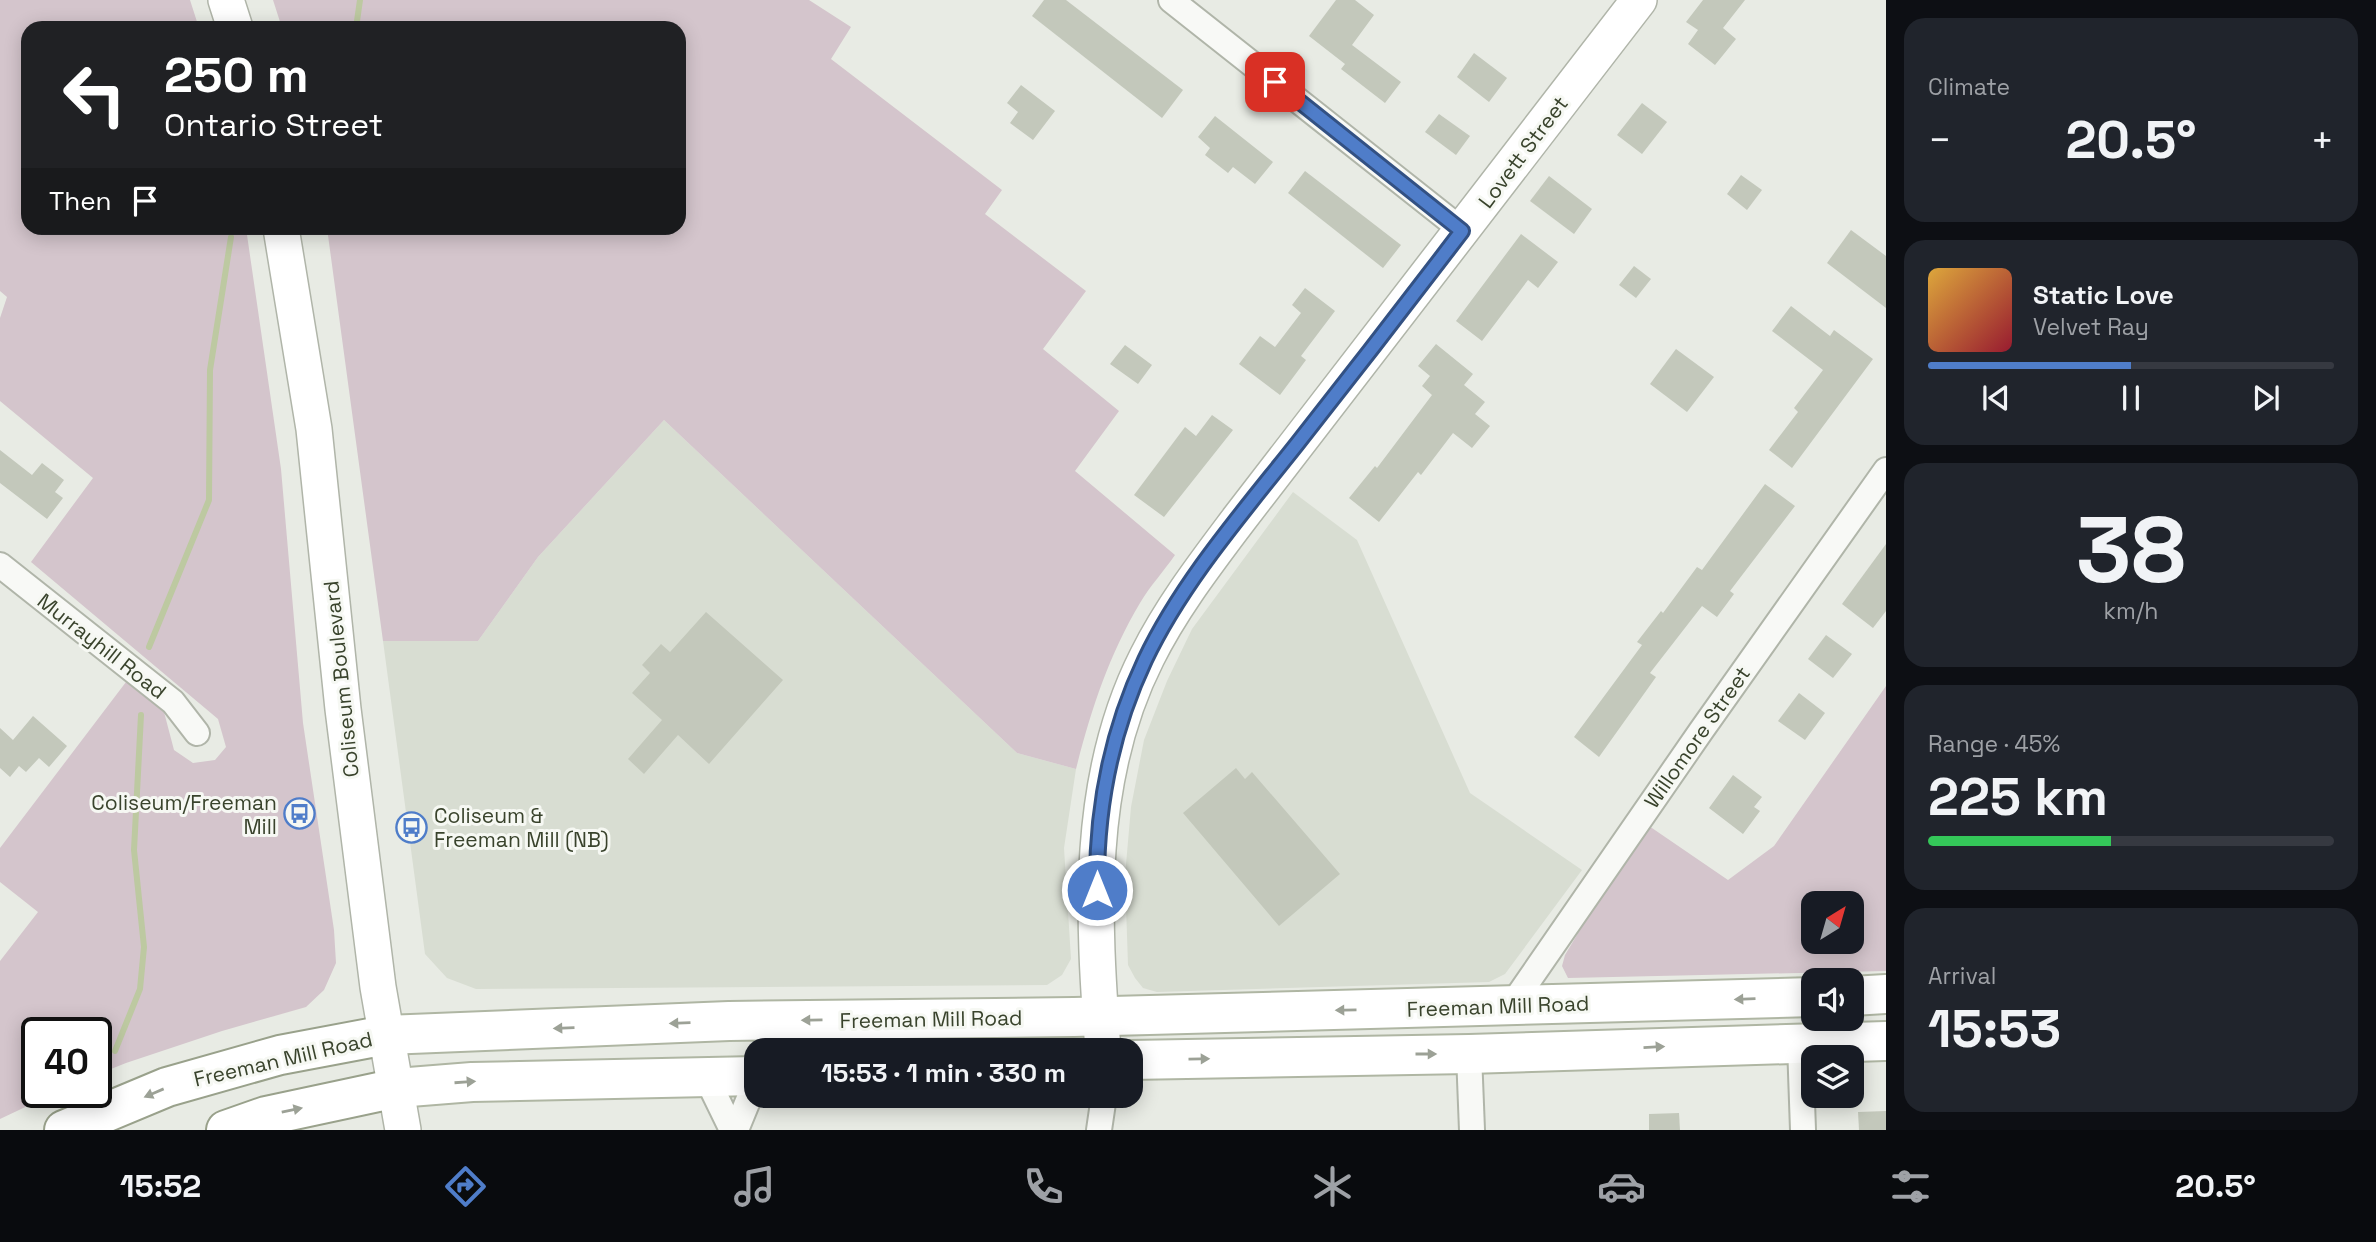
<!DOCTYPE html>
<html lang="en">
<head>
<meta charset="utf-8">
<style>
  :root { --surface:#171b24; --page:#20242c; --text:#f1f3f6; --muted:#9ea1a6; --line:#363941; --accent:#4f7dc9 }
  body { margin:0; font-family:"Space Grotesk",sans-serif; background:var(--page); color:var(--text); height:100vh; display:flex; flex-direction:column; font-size:26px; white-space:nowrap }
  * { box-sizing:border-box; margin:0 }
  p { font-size:23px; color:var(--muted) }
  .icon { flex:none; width:38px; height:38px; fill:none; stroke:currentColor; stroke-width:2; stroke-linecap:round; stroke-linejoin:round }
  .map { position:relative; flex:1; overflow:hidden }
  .sheet { display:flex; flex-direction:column; gap:18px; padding:18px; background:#0d0f14; width:490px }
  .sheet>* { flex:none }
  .banner { position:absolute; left:21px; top:21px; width:665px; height:214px; border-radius:21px; box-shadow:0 4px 18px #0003; background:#202124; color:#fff; overflow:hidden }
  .needle { width:46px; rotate:37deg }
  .tools { position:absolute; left:1801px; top:891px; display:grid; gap:14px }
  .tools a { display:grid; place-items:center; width:63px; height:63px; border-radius:14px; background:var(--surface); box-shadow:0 4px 18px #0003; font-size:35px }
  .speed { position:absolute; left:21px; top:1017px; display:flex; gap:14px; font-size:35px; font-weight:700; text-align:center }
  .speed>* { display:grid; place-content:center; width:91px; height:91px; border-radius:50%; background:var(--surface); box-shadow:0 4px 18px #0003; line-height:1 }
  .speed .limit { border:4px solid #111; border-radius:10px; background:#fff; color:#111 }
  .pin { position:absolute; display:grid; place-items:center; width:60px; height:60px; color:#fff; margin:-30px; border-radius:14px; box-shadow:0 4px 10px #0006 }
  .me { position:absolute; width:77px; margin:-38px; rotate:0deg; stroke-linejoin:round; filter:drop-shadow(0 0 5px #0008) }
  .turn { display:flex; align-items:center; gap:24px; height:147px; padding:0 28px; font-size:32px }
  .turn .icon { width:91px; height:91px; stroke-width:2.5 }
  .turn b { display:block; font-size:49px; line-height:60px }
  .then { display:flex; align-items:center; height:66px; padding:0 28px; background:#0003; gap:14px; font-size:26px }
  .big { font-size:52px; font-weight:800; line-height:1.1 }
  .sheet .tile { flex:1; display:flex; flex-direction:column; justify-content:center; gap:10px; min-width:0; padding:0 24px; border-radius:21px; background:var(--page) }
  .sheet .dial { align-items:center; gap:0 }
  .dial b { font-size:91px; line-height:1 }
  .song { display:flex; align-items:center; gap:21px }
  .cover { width:84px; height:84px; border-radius:10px; background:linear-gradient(135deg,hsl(40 70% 55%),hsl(350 70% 35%)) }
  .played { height:7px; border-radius:4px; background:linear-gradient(90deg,var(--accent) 50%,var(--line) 50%) }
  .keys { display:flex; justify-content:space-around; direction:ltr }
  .heat { display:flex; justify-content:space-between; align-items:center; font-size:38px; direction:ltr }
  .charge { height:10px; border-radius:5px; background:linear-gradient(90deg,#34c759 45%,var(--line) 0) }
  .trip { position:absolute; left:744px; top:1038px; width:399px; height:70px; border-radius:21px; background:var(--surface); box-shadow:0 4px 18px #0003; font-weight:800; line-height:70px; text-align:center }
  .menu { display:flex; height:112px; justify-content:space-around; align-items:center; background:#090b0e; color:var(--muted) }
  .menu .icon { width:49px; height:49px }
  .menu .active { color:var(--accent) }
  .menu b { font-size:32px; color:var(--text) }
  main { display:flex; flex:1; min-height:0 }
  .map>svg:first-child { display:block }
  .built { fill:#d8ddd2 }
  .green { fill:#d4c5cc; fill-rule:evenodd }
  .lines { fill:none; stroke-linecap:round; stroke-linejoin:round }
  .stream { stroke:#bdc9a1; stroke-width:6 }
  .building { fill:#c3c8bb }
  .street-casing { stroke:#b0b5a9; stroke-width:28 }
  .secondary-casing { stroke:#b0b5a9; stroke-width:38 }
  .primary-casing { stroke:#afb6a3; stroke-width:42 }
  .highway-casing { stroke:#99a18b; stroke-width:42 }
  .street { stroke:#f8f9f6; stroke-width:24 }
  .secondary { stroke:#fff; stroke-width:35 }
  .primary { stroke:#fff; stroke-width:38 }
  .highway { stroke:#fff; stroke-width:38 }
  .oneway { fill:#9ca196 }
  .route-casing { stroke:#335183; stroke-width:18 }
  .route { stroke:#4f7dc9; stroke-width:12 }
  .labels { text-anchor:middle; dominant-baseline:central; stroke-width:6; stroke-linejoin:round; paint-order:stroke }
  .street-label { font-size:21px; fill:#39432c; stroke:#f6f8f3 }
  .poi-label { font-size:21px; fill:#39432c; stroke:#f6f8f3; text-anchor:end }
</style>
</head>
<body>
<main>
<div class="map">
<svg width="1886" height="1130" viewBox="0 0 1886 1130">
  <rect width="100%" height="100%" fill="#e8ebe4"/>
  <g class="built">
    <path d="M 664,420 L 1017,753 L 1076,769 L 1064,848 L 1071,959 L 1062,975 L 1047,985 L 476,989 L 447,978 L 425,954 L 383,641 L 478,641 L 538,557 Z"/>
    <path d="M 1293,492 L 1357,540 L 1470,793 L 1582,870 L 1505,974 L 1489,982 L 1157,992 L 1143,988 L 1135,978 L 1128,965 L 1125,876 L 1131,807 L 1144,740 L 1167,681 L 1192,629 Z"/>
  </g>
  <g class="green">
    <path d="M 0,0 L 190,0 L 199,28 L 28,28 L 28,228 L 246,228 L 281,469 L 303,723 L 334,930 L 336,963 L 324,990 L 306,1007 L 222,1031 L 126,1063 L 96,1075 L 96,1032 L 37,1032 L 37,1092 L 57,1092 L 0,1119 L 0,961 L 38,912 L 0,882 L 0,848 L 126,682 L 164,712 L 174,750 L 193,763 L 215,760 L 226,747 L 218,719 L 31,562 L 93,478 L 0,401 L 0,318 L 7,297 L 0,291 Z"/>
    <path d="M 273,0 L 809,0 L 851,27 L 831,59 L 1002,190 L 985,214 L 1086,291 L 1043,349 L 1119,411 L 1075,471 L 1175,555 C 1164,571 1150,586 1140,603 C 1109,655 1091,710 1076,769 L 1017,753 L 664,420 L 538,557 L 478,641 L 383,641 L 327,228 L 679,228 L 679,28 L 282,28 Z"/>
    <path d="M 1886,686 L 1886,971 L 1568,978 L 1562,966 L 1565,955 L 1611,878 L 1649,826 L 1728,880 L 1774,846 ZM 1813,903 L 1852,903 L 1852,942 L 1813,942 Z"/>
  </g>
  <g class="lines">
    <g class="stream">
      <path d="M 356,28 L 360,0"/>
      <path d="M 149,647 L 209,500 L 210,370 L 231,237"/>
      <path d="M 115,1051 L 140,989 L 144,947 L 134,850 L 141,715"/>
    </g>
  </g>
  <g class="building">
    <path d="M 1044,0 L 1066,0 L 1183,90 L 1162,118 L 1032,16 Z"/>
    <path d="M 1336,0 L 1355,0 L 1374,15 L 1352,45 L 1401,82 L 1385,103 L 1341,69 L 1345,64 L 1309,36 Z"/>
    <path d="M 1703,0 L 1745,0 L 1723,28 L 1736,39 L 1715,65 L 1688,44 L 1698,30 L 1686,22 Z"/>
    <path d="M 1474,53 L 1507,78 L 1489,102 L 1457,77 Z"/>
    <path d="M 1021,85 L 1055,111 L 1033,140 L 1010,123 L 1018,112 L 1007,103 Z"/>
    <path d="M 1642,103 L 1667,122 L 1642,154 L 1617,135 Z"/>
    <path d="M 1439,114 L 1470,136 L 1456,155 L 1425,132 Z"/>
    <path d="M 1215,116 L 1273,162 L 1255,184 L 1233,167 L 1228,173 L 1205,155 L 1210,148 L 1198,137 Z"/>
    <path d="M 1305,171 L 1401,245 L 1383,268 L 1288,193 Z"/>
    <path d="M 1741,175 L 1762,190 L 1747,210 L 1727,194 Z"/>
    <path d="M 1549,176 L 1592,209 L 1574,234 L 1530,201 Z"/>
    <path d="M 1851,230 L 1886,256 L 1886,308 L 1827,263 Z"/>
    <path d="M 1521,234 L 1558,262 L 1538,288 L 1528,280 L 1482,341 L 1456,321 Z"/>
    <path d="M 1634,266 L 1651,279 L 1636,298 L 1619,285 Z"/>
    <path d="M 1305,288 L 1335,311 L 1301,356 L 1306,360 L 1280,395 L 1239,364 L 1260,336 L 1275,347 L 1301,313 L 1292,305 Z"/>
    <path d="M 1791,306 L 1830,336 L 1834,330 L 1873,359 L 1792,468 L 1769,450 L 1798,412 L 1794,408 L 1823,370 L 1772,331 Z"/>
    <path d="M 1436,344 L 1473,374 L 1464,385 L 1485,402 L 1475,414 L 1490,426 L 1472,448 L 1453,433 L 1421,475 L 1418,472 L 1379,522 L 1349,498 L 1375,466 L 1377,468 L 1432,395 L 1422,386 L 1430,376 L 1418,366 Z"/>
    <path d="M 1125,345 L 1152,365 L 1138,384 L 1110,364 Z"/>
    <path d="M 1676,349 L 1714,377 L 1687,412 L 1650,384 Z"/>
    <path d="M 1212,415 L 1233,430 L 1164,517 L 1134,495 L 1185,427 L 1196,436 Z"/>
    <path d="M 0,450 L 32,475 L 42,463 L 64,480 L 55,492 L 63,498 L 47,519 L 0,483 Z"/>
    <path d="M 1765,484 L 1795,506 L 1730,591 L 1734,594 L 1717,617 L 1702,606 L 1650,673 L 1656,677 L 1599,757 L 1574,737 L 1642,645 L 1637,642 L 1661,611 L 1663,613 L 1697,567 L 1702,570 Z"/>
    <path d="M 1886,544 L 1886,611 L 1873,628 L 1842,604 Z"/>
    <path d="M 706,612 L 783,680 L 709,764 L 678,735 L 644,774 L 628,759 L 662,720 L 632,693 L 650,673 L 642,665 L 661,644 L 670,652 Z"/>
    <path d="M 1826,635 L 1852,654 L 1833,678 L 1808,659 Z"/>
    <path d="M 1799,693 L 1825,713 L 1805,740 L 1778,721 Z"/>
    <path d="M 33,716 L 67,746 L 49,767 L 39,758 L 26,772 L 19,766 L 10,777 L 0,768 L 0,728 L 13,740 Z"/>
    <path d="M 1236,768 L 1245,779 L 1252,772 L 1340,874 L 1279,926 L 1183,813 Z"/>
    <path d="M 1733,775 L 1762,797 L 1754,807 L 1760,811 L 1743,834 L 1709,808 Z"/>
    <path d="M 1886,1111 L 1886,1130 L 1859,1130 L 1858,1112 Z"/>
    <path d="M 1679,1113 L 1680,1130 L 1649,1130 L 1649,1114 Z"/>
  </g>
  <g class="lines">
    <defs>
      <g id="street">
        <path d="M 1171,0 L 1463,231"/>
        <path d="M 0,565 L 173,702 L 197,733"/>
        <path d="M 1511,1006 L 1701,731 L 1886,470"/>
        <path d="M 1800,1044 L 1803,1130"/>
        <path d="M 1469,1054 L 1472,1130"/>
        <path d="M 701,1077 L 712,1089 L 732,1130"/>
        <path d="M 736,1130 L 756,1081"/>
        <path d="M 1099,1130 L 1104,1096"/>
      </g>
      <g id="secondary">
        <path d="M 226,0 L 235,28"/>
        <path d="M 281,228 L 314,429 L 343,709 L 378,987 L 403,1130"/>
        <path d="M 1103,1050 C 1093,918 1085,779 1147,657 C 1172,607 1206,563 1239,519 L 1639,0"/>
      </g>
      <g id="primary">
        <path d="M 1852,996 L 1886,994"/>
        <path d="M 386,1035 L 729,1021 L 1074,1017 L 1813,997"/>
        <path d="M 1130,1060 L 1469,1054 L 1886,1041"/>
        <path d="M 397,1088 L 472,1082 L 756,1076"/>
      </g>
      <g id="highway">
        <path d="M 64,1130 L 167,1087 L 280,1055 L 386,1035"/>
        <path d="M 226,1130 L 266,1116 L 397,1088"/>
      </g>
    </defs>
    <use href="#street" class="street-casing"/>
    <use href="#secondary" class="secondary-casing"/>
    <use href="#primary" class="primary-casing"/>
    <use href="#highway" class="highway-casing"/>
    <use href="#street" class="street"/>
    <use href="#secondary" class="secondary"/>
    <use href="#primary" class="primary"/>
    <use href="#highway" class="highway"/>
  </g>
  <defs><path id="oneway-solid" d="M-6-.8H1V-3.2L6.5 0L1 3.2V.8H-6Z" transform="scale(1.75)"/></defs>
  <g class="oneway">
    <use href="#oneway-solid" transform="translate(1745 999) rotate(178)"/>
    <use href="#oneway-solid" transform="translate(1346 1010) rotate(179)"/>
    <use href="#oneway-solid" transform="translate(812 1020) rotate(179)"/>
    <use href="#oneway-solid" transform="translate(680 1023) rotate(178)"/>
    <use href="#oneway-solid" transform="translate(564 1028) rotate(178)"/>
    <use href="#oneway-solid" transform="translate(1654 1047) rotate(-3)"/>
    <use href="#oneway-solid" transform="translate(1426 1054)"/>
    <use href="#oneway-solid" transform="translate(1199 1059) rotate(-1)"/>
    <use href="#oneway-solid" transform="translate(465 1082) rotate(-4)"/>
    <use href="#oneway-solid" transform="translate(154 1093) rotate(157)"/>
    <use href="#oneway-solid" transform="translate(292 1110) rotate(-12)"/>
  </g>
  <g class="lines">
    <defs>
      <path id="route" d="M 1097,890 C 1096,810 1111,732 1145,660 C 1182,582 1244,511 1297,444 C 1353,373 1408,302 1462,231 L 1275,82"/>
    </defs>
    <use href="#route" class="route-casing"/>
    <use href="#route" class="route"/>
  </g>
  <defs>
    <symbol id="bus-ring" viewBox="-11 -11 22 22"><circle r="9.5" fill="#f6f8f3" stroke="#4f7dc9" stroke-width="1.5"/><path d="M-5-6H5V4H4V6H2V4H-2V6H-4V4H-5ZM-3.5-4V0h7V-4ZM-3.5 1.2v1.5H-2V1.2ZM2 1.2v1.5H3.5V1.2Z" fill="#4f7dc9"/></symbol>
  </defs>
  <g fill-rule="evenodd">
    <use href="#bus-ring" x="282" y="796" width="35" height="35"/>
    <use href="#bus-ring" x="394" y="810" width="35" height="35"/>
  </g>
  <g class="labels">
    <g class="street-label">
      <text transform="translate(1523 152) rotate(-53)">Lovett Street</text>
      <text transform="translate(102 646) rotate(38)">Murrayhill Road</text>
      <text transform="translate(341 679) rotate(-96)">Coliseum Boulevard</text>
      <text transform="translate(1697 737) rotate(-55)">Willomore Street</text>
      <text transform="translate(1498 1006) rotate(-2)">Freeman Mill Road</text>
      <text transform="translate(931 1019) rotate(-1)">Freeman Mill Road</text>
      <text transform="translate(283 1059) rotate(-13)">Freeman Mill Road</text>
    </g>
    <g class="poi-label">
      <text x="277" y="802">Coliseum/Freeman<tspan x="277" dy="24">Mill</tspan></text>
      <text x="434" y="815" text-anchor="start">Coliseum &amp;<tspan x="434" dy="24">Freeman Mill (NB)</tspan></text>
    </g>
  </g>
</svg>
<div class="tools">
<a><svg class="needle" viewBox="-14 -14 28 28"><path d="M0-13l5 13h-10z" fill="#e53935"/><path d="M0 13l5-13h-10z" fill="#9ea1a6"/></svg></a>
<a><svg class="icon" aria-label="sound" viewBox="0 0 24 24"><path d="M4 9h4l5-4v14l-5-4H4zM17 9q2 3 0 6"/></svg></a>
<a><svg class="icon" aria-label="layers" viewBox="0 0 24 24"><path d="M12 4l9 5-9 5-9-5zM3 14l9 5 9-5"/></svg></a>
</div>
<div class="speed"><div class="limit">40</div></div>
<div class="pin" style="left:1275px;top:82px;background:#d93025"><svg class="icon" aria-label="arrive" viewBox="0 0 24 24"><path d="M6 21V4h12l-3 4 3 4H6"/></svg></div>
<svg class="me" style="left:1097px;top:890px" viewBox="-20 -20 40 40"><circle r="17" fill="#4f7dc9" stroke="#fff" stroke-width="3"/><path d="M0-11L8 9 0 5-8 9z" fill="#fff"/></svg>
<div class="trip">15:53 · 1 min · 330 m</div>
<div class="banner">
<div class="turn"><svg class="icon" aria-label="left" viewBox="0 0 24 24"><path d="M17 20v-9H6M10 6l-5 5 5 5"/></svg><div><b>250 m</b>Ontario Street</div></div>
<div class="then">Then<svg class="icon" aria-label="arrive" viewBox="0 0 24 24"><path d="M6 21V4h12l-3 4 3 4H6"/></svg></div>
</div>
</div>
<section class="sheet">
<div class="tile"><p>Climate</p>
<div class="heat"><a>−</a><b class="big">20.5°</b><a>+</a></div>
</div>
<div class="tile">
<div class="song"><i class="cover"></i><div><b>Static Love</b><p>Velvet Ray</p></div></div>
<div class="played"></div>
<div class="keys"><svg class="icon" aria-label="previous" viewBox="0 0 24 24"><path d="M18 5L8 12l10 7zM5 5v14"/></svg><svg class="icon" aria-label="pause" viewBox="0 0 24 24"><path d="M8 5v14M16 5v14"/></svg><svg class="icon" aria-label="next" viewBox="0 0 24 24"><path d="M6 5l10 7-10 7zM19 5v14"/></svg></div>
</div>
<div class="tile dial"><b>38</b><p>km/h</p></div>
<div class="tile"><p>Range · 45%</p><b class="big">225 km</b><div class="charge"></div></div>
<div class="tile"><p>Arrival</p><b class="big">15:53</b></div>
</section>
</main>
<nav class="menu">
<b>15:52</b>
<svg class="icon active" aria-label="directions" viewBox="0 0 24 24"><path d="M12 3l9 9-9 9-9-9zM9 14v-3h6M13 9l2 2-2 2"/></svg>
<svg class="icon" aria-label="music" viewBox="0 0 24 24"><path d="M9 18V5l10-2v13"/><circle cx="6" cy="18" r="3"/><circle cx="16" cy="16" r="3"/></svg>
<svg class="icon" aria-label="phone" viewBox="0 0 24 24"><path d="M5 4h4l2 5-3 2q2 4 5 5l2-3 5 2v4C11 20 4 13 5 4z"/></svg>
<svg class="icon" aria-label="climate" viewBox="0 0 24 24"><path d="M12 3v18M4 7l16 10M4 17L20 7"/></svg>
<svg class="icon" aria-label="car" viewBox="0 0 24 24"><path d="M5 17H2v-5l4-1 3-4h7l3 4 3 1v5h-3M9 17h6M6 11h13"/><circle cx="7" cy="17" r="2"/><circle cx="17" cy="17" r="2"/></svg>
<svg class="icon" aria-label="filters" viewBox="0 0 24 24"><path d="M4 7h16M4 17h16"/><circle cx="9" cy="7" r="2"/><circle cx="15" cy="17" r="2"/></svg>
<b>20.5°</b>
</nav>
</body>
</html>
